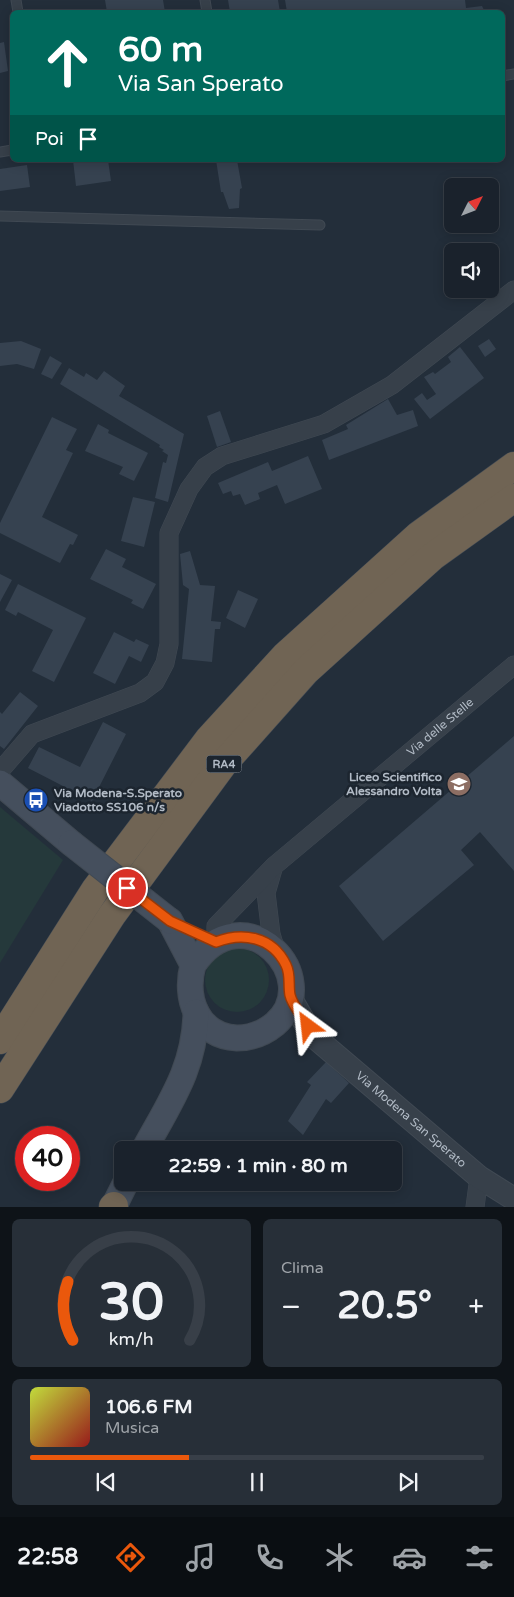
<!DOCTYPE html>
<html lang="it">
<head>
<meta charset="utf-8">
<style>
  :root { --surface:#1a222c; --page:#272f38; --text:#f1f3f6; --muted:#9fa4a9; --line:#383f48; --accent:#ea580c }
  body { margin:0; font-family:"Varela Round",sans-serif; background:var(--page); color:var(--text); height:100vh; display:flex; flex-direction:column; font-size:19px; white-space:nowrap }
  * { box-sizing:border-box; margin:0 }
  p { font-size:16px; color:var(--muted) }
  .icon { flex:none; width:28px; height:28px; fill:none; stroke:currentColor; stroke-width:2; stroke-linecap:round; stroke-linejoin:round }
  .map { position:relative; height:1207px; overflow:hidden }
  .side { display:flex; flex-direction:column; gap:12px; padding:12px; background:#0e1318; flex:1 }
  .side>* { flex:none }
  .hud { position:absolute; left:10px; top:10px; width:495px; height:152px; border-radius:8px; box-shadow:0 2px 12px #0003,0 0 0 1px var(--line); background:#00695c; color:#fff; overflow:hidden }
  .needle { width:32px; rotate:48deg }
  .buttons { position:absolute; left:444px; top:178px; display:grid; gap:10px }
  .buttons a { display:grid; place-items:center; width:55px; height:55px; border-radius:8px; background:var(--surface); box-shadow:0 2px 12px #0003,0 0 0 1px var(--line); font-size:25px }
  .speed { position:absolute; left:15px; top:1126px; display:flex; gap:10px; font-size:25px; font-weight:700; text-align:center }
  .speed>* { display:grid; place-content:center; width:65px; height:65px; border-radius:50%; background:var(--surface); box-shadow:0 2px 12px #0003,0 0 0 1px var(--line); line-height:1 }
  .speed .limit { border:8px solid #d22; background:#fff; color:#111 }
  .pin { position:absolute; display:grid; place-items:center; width:42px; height:42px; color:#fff; margin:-21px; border:2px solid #fff; border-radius:50%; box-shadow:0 1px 5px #0007 }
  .me { position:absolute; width:55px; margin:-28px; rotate:330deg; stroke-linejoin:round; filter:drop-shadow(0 0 4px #0008) }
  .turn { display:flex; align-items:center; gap:18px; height:105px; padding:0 25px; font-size:22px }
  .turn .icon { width:65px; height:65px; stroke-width:2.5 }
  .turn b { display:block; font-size:35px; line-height:42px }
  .then { display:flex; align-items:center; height:48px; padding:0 25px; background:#0003; gap:10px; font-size:19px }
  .big { font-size:38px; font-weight:700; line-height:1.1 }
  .side .widget { flex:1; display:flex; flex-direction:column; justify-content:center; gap:8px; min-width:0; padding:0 18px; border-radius:8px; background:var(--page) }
  .side .dial { align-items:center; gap:0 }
  .dial svg { height:130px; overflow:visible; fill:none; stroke:var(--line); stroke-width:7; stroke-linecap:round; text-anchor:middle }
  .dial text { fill:var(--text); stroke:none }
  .song { display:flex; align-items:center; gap:15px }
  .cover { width:60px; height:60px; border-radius:8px; background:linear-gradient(135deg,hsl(70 70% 55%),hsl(0 70% 35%)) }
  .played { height:5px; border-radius:2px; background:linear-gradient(90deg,var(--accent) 35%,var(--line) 35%) }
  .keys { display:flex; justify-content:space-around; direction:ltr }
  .heat { display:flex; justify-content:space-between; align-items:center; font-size:28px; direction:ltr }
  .side .tiles { flex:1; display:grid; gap:12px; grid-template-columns:1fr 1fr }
  .widget:last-child { grid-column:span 2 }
  .trip { position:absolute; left:114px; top:1141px; width:288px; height:50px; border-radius:8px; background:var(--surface); box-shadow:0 2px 12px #0003,0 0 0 1px var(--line); font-weight:700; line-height:50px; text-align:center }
  .tab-bar { display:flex; height:80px; justify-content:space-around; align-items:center; background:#0a0e12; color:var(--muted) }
  .tab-bar .icon { width:35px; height:35px }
  .tab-bar .selected { color:var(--accent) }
  .tab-bar b { font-size:22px; color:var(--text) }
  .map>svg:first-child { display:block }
  .green { fill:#25393b }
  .building { fill:#364250 }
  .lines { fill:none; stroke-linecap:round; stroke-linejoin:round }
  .service-casing { stroke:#404953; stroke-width:11 }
  .minor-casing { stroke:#404953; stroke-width:19 }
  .tertiary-casing { stroke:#404953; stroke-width:24 }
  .secondary-casing { stroke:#404953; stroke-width:27 }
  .motorway-casing { stroke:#424b55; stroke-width:29 }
  .service { stroke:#37404a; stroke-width:9 }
  .minor { stroke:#37404a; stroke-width:18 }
  .tertiary { stroke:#37404a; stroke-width:22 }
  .secondary { stroke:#454f5d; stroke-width:25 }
  .motorway { stroke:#706454; stroke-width:28 }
  .secondary-bridge-casing { stroke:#404953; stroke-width:27; stroke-linecap:butt }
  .secondary-bridge { stroke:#454f5d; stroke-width:25 }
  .route-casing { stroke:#983908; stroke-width:12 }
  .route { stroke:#ea580c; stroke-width:9 }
  .labels { text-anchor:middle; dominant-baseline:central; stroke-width:5; stroke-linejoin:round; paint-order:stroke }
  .shield { fill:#1c252f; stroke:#858e99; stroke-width:1 }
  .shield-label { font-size:11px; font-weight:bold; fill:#b2bbc6 }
  .street-label { font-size:12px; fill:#b2bbc6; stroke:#1c252f }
  .poi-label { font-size:12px; font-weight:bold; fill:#b2bbc6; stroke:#1c252f; text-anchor:end }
</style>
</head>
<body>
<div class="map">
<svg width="514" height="1207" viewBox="0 0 514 1207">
  <rect width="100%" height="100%" fill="#232e3a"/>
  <g class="green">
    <path d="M 0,807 L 63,860 L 0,963 Z"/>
    <circle cx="237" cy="980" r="32"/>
  </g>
  <g class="building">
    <path d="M 105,0 L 163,0 L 165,12 L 107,12 Z"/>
    <path d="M 228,0 L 278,0 L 280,12 L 230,12 Z"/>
    <path d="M 285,0 L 465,0 L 466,8 L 482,6 L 485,12 L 287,12 Z"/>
    <path d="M 4,42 L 8,71 L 0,73 L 0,43 Z"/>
    <path d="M 73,160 L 108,160 L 111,181 L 76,186 Z"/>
    <path d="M 216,160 L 237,160 L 242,188 L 240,189 L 239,208 L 229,209 L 223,192 L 221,192 Z"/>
    <path d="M 27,165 L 30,187 L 0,191 L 0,169 Z"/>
    <path d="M 489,339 L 496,349 L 485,357 L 478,346 Z"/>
    <path d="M 21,341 L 41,349 L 34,369 L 17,364 L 0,366 L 0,343 Z"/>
    <path d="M 460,347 L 484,378 L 430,419 L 414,399 L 422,393 L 427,400 L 436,394 L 424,377 L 433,372 L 435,374 L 451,362 L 448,357 Z"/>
    <path d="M 50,356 L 62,363 L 52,379 L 41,374 Z"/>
    <path d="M 69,368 L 84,377 L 86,373 L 97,380 L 104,371 L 125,386 L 119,396 L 184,434 L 168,502 L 155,498 L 163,462 L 166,463 L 168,455 L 162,451 L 164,450 L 159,447 L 160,445 L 60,384 Z"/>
    <path d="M 388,399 L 397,415 L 413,410 L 418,426 L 329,460 L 322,440 L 348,429 L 346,425 Z"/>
    <path d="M 220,411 L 231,442 L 217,447 L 207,416 Z"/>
    <path d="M 52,417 L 77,429 L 66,450 L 73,453 L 42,517 L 78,535 L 73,545 L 70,544 L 60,563 L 0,533 L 0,523 Z"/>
    <path d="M 98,424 L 109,430 L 108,433 L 148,453 L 134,481 L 119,474 L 123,467 L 85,451 Z"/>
    <path d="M 308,456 L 322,489 L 285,504 L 277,485 L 258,493 L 260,499 L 245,505 L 240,494 L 233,496 L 231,491 L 223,494 L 218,483 L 268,462 L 272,471 Z"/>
    <path d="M 133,497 L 155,502 L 144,547 L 121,541 Z"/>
    <path d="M 106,549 L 126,559 L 122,567 L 156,584 L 143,609 L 131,603 L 133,600 L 90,579 Z"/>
    <path d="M 190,551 L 200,585 L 215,586 L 211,621 L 221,622 L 220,629 L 215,629 L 212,662 L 182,659 L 189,589 L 183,585 L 180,554 Z"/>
    <path d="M 0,574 L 12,580 L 0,602 Z"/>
    <path d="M 18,584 L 86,618 L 54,682 L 32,671 L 53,630 L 18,612 L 16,616 L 5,610 Z"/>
    <path d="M 238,590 L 258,599 L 245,628 L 226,618 Z"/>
    <path d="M 114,632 L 134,642 L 136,639 L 149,645 L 141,662 L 129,656 L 115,684 L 93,673 Z"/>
    <path d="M 20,692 L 38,706 L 4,749 L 0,746 L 0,712 L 2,714 Z"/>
    <path d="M 103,722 L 126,734 L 92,801 L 28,768 L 39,747 L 80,767 Z"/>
    <path d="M 514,736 L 514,871 L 480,832 L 461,850 L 474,865 L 383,941 L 339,886 Z"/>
    <path d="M 326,1062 L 349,1083 L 331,1103 L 326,1099 L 303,1135 L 288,1121 L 311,1085 L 307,1082 Z"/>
  </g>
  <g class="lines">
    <defs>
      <g id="service">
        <path d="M 16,0 L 18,12"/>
        <path d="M 205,0 L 207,12"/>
        <path d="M 502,76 L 514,74"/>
        <path d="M 0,152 L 12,150"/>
        <path d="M 0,216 L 320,225"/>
      </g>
      <g id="minor">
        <path d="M 0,771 L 32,734 L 140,693 L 155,682 L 165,663 L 169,644 L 169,533 L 189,489 L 205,467 L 222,456 L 324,424 L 392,385 L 514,290"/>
        <path d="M 273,869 L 266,893 L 271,934 L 276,951"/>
        <path id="s1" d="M 216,941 L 216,926 L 274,866 L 514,665"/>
        <path d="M 475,1207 L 479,1177"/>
      </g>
      <g id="tertiary">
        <path id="s2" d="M 290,997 L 312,1035 L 479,1177 L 514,1199"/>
      </g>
      <g id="secondary">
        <path d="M 0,783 L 71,843"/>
        <path d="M 170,921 L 193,965 C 184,998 197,1036 237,1038 C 252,1038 264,1033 275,1024 C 327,979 244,889 193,965"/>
        <path d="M 144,1150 C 170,1102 195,1068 196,1012"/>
        <path d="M 114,1206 L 126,1182"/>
      </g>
      <g id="motorway">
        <path d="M 0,1040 L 95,890 L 209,739 L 285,656 L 419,535 L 514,466"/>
        <path d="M 0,1089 L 112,915 L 224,763 L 306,671 L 432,557 L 514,498"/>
        <path d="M 113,1207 L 114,1206"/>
      </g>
    </defs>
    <use href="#service" class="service-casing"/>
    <use href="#minor" class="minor-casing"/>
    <use href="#tertiary" class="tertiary-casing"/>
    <use href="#secondary" class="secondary-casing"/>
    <use href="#motorway" class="motorway-casing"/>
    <use href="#service" class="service"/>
    <use href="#minor" class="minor"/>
    <use href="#tertiary" class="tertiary"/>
    <use href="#secondary" class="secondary"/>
    <use href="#motorway" class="motorway"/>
    <defs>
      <path id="secondary-bridge" d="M 71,843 L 170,921"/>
    </defs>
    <use href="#secondary-bridge" class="secondary-bridge-casing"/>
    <use href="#secondary-bridge" class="secondary-bridge"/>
  </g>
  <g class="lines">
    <defs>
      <path id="route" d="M 127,888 L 170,921 L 216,942 C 242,932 272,936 286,965 C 291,975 288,985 290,995 C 292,1005 303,1017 308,1026"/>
    </defs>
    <use href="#route" class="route-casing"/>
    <use href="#route" class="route"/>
  </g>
  <defs>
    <symbol id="university-disc" viewBox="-11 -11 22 22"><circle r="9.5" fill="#8d6e63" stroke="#1c252f"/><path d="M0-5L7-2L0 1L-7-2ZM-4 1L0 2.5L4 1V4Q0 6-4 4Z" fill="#fff"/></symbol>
    <symbol id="bus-disc" viewBox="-11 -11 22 22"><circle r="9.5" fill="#1a4fb4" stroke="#1c252f"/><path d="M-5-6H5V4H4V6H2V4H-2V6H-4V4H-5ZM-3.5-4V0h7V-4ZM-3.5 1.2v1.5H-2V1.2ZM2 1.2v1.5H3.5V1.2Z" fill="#fff"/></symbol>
  </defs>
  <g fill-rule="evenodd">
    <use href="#university-disc" x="445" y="770" width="28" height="28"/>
    <use href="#bus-disc" x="22" y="786" width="28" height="28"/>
  </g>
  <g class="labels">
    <rect class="shield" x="206.5" y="755.5" width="35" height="17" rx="4"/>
    <g class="shield-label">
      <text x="224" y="764">RA4</text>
    </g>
    <g class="street-label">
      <text stroke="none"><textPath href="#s1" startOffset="315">Via delle Stelle</textPath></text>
      <text stroke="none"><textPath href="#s2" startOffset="174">Via Modena San Sperato</textPath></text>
    </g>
    <g class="poi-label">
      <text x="442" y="777">Liceo Scientifico<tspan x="442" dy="14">Alessandro Volta</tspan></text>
      <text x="54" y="793" text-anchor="start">Via Modena-S.Sperato<tspan x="54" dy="14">Viadotto SS106 n/s</tspan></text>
    </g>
  </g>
</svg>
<div class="buttons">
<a><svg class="needle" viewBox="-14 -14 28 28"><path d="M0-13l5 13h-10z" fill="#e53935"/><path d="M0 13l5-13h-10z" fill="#9fa4a9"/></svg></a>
<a><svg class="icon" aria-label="sound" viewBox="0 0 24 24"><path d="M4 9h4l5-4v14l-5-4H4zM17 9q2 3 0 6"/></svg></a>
</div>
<div class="speed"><div class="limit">40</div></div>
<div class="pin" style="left:127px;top:888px;background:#d93025"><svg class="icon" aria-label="arrive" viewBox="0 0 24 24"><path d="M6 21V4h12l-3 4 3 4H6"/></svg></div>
<svg class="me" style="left:308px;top:1026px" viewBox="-20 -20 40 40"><path d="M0-17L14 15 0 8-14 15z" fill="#ea580c" stroke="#fff" stroke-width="4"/></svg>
<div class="trip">22:59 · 1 min · 80 m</div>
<div class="hud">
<div class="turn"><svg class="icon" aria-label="ahead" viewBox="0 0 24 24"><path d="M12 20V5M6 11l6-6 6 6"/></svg><div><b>60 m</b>Via San Sperato</div></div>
<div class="then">Poi<svg class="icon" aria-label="arrive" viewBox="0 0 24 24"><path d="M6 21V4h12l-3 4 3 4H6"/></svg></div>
</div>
</div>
<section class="side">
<div class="tiles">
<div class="widget dial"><svg viewBox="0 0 100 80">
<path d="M14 69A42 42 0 1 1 86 69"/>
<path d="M14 69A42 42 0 0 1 11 33" stroke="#ea580c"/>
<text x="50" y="56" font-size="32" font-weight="700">30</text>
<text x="50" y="72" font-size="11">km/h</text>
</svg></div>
<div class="widget"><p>Clima</p>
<div class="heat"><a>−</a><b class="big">20.5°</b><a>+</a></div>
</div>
<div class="widget">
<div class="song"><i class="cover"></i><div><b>106.6 FM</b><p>Musica</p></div></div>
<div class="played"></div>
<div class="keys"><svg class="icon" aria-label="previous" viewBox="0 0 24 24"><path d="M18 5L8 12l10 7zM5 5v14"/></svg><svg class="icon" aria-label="pause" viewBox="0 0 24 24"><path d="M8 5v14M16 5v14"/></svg><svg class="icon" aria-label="next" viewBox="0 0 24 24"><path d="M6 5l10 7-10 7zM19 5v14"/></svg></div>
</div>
</div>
</section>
<nav class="tab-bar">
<b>22:58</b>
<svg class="icon selected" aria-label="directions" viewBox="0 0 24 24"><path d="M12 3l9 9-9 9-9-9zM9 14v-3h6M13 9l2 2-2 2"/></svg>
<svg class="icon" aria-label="music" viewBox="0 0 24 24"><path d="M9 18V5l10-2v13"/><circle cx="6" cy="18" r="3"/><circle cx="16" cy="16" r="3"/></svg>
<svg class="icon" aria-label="phone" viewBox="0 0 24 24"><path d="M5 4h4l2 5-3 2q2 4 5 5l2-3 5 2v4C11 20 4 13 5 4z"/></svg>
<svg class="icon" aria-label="climate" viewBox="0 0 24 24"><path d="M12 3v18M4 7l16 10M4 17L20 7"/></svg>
<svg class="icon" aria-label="car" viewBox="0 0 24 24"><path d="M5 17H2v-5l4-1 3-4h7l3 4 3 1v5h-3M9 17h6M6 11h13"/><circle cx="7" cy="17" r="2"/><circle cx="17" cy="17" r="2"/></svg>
<svg class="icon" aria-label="filters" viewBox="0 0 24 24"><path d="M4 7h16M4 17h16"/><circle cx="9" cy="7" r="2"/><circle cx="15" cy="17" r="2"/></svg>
</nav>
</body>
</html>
